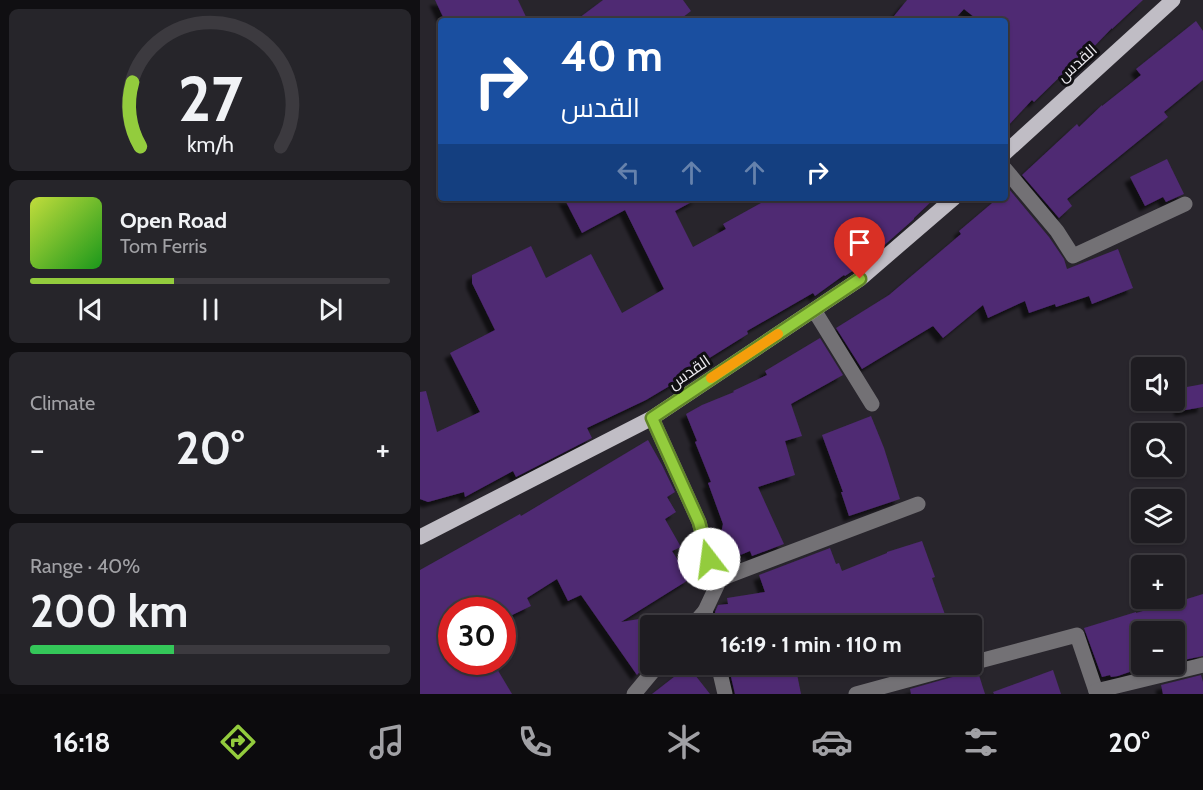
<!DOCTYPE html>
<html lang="en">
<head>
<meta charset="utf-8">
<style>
  :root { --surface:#1e1c21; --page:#26252a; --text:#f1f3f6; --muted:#a1a1a5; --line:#3c3a3f; --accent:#93cc3d }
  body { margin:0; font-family:Cabin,Cairo,sans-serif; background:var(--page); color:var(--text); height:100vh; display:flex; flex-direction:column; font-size:22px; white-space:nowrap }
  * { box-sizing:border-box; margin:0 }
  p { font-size:20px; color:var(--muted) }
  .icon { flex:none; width:33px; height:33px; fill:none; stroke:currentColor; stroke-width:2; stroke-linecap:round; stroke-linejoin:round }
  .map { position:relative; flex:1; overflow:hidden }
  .details { display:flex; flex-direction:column; gap:9px; padding:9px; background:#100f12; width:420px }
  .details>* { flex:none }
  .hud { position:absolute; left:18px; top:18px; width:570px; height:183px; border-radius:6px; box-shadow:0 2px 4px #0004,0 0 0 2px var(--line); background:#1a4fa0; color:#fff; overflow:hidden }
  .controls { position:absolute; left:711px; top:357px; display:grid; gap:12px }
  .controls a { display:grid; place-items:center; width:54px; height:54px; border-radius:6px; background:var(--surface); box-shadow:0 2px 4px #0004,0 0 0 2px var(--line); font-size:30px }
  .speed { position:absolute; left:18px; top:597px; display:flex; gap:12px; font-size:30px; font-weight:700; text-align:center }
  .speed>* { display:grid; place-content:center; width:78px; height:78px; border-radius:50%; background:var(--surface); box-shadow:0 2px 4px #0004,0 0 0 2px var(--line); line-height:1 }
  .speed .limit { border:9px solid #d22; background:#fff; color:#111 }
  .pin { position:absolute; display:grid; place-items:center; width:51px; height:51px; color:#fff; margin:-62px -26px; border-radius:50% 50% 50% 0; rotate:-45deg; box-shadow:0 0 6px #0007 }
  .pin .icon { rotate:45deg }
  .me { position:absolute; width:66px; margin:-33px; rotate:345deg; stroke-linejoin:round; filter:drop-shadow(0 0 4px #0008) }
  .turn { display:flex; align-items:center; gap:21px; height:126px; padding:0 24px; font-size:27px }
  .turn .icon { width:78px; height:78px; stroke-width:2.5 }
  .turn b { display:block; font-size:42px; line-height:51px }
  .lanes { display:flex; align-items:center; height:57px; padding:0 24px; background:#0003; justify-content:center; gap:30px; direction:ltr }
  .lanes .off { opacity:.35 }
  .big { font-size:45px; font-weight:700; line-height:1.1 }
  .details .card { flex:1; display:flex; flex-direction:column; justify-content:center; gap:9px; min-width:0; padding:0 21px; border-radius:9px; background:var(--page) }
  .details .dial { align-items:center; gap:0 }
  .dial svg { height:156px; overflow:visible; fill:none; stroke:var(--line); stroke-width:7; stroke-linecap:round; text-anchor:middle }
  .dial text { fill:var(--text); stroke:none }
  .song { display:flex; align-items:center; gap:18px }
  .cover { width:72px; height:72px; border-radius:9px; background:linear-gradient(135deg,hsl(70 70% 55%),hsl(120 70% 35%)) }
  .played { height:6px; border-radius:3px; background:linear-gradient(90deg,var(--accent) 40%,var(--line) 40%) }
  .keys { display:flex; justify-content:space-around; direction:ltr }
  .heat { display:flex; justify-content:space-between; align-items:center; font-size:33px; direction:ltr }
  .charge { height:9px; border-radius:4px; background:linear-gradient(90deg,#34c759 40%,var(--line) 0) }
  .trip { position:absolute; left:220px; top:615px; width:342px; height:60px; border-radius:6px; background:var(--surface); box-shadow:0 2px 4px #0004,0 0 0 2px var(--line); font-weight:700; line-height:60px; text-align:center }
  .tabs { display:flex; height:96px; justify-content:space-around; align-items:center; background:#0c0b0d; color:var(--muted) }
  .tabs .icon { width:42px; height:42px }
  .tabs .active { color:var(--accent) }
  .tabs b { font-size:27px; color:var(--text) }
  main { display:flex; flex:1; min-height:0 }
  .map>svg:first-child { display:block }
  .building { fill:#4f2973; filter:url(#shadow) }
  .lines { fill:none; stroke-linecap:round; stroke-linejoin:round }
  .minor { stroke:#737175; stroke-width:15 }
  .major { stroke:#c0bdc5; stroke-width:15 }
  .route-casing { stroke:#608528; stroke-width:15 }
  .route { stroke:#93cc3d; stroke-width:10 }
  .slow { stroke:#f59e0b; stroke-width:10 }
  .labels { text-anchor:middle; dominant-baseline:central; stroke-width:6; stroke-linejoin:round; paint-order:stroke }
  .street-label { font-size:16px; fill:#ebe9ee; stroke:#100f12 }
</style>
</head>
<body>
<main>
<section class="details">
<div class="card dial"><svg viewBox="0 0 100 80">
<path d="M14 69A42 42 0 1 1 86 69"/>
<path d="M14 69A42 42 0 0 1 10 36" stroke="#93cc3d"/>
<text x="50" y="56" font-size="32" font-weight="700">27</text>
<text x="50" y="72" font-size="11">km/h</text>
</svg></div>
<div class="card">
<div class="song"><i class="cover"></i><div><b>Open Road</b><p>Tom Ferris</p></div></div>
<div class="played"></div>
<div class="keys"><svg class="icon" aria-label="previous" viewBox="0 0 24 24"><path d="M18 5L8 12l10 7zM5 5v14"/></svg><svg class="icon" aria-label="pause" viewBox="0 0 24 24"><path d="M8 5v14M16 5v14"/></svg><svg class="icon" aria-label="next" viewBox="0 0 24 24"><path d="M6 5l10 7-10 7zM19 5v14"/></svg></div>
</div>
<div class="card"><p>Climate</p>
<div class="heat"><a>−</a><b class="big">20°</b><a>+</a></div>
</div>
<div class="card"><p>Range · 40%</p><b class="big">200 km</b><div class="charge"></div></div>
</section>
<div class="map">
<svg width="783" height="694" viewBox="0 0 783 694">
  <defs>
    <filter id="shadow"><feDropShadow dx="-5.5" dy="5.5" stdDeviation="1.5" flood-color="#0009"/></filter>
  </defs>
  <rect width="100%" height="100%" fill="#28252c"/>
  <g class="building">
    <path d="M 15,0 L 98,0 L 108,21 L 25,21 Z"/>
    <path d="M 183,0 L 263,0 L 271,11 L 258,21 L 155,21 Z"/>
    <path d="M 487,0 L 723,0 L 692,29 L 692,28 L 659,62 L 657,60 L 614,102 L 612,100 L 585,129 L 585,21 L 559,21 L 544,9 L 533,21 L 470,21 Z"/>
    <path d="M 776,21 L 783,31 L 783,80 L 744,112 L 748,117 L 647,199 L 652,206 L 639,218 L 602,175 L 657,124 L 659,127 L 682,105 L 682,106 L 721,75 L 716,69 Z"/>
    <path d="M 747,159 L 764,194 L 746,202 L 743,197 L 725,206 L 710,177 Z"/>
    <path d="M 589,189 L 629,237 L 644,259 L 647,269 L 698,249 L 713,288 L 672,304 L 669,296 L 636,307 L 635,304 L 609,313 L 605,301 L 568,318 L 563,305 L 523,338 L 513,326 L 442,369 L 416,328 L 469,295 L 541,234 L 539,231 L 578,198 L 585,198 L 585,192 Z"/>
    <path d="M 144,198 L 279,198 L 255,211 L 273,247 L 306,229 L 303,224 L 350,198 L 515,198 L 494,218 L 494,219 L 443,264 L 425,276 L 424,275 L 395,296 L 393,293 L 327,331 L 328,334 L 267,372 L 268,375 L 226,400 L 167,428 L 172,438 L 96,477 L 93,471 L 45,497 L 44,492 L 8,502 L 0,499 L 0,392 L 6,391 L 17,432 L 60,412 L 30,353 L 75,330 L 52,283 L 52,275 L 111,246 L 126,278 L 171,254 L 202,313 L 244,289 L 205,210 L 162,233 Z"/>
    <path d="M 400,338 L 423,375 L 371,404 L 382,436 L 365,441 L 375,475 L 338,487 L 364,544 L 332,556 L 330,551 L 318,556 L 314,546 L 300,538 L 303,524 L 288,483 L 291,482 L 275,442 L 277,441 L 266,414 L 282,405 L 314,392 L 313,391 L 347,375 L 345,371 Z"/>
    <path d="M 783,384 L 783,407 L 760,411 L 756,389 Z"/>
    <path d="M 451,416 L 464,448 L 480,499 L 429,516 L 421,492 L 423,492 L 402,435 Z"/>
    <path d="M 228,440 L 242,465 L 255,492 L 247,497 L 256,512 L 245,519 L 261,547 L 252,551 L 270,579 L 201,622 L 231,617 L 231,658 L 217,675 L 161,595 L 148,601 L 137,579 L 107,598 L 111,606 L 82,620 L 82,610 L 32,610 L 32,662 L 46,662 L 53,674 L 73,662 L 92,694 L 0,694 L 0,570 L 100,514 L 101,516 Z"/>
    <path d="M 502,541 L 515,577 L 512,578 L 529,626 L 351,626 L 349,621 L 320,626 L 298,626 L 295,612 L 298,605 L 308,604 L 307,598 L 345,592 L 339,575 L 410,548 L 416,564 L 419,563 L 422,571 L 467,553 L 467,552 Z"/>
    <path d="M 783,594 L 783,656 L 754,662 L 754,632 L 722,632 L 722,664 L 732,664 L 698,676 L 691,677 L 690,675 L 682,677 L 664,628 L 716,612 L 716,613 L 743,605 L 744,606 Z"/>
    <path d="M 308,664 L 375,664 L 381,694 L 315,694 Z"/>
    <path d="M 268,666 L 290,694 L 232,694 Z"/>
    <path d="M 633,670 L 641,694 L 574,694 L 573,692 Z"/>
    <path d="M 550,672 L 558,672 L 565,694 L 491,694 L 490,689 Z"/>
    <path d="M 781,675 L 783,682 L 783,694 L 743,694 L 741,685 Z"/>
  </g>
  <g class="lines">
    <g class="minor">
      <path d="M 585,169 L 637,231 L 653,256 L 765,204"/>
      <path d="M 394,310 L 452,404"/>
      <path d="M 232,418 L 279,522 L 289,559 L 300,579 L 285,611 L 288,626"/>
      <path d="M 300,579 L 498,504"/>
      <path d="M 272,626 L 285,611"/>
      <path d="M 552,663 L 657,635 L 677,694"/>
      <path d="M 298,664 L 305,694"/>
      <path d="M 676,691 L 783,665"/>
      <path d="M 214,694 L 239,664"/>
      <path d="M 436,694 L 546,664"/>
    </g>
    <g class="major">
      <path d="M 585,153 L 753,0"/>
      <path d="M 0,537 L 232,418 L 440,279 L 534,198"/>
    </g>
  </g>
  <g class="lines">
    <defs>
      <path id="route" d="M 289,559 L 279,522 L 232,418 L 440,279"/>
    </defs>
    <use href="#route" class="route-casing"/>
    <use href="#route" class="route"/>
    <path class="slow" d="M 291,378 L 358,334"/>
  </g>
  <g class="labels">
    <g class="street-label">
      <text transform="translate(657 63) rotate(-42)">القدس</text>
      <text transform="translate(269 372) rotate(-34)">القدس</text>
    </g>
  </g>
</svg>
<div class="controls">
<a><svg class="icon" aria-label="sound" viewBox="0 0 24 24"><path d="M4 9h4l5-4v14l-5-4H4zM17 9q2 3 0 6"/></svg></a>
<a><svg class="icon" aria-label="search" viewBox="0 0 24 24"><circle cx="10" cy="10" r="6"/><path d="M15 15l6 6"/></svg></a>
<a><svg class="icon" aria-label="layers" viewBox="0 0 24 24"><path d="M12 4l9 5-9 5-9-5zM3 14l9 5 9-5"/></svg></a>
<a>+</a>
<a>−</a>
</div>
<div class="speed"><div class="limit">30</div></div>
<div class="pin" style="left:440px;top:279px;background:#d93025"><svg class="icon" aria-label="arrive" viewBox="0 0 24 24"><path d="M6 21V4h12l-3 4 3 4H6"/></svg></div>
<svg class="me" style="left:289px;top:559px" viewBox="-20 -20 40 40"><circle r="19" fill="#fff"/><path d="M0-13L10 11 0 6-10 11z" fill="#93cc3d"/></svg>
<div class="trip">16:19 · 1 min · 110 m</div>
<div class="hud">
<div class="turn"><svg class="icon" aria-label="right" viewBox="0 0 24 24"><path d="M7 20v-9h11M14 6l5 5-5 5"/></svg><div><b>40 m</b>القدس</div></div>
<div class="lanes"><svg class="icon off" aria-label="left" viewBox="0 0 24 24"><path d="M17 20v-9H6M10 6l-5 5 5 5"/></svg><svg class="icon off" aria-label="ahead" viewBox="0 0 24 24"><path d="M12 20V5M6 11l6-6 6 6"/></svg><svg class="icon off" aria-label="ahead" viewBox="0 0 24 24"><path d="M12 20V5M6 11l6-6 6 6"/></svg><svg class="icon" aria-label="right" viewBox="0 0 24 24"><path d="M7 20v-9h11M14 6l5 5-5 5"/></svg></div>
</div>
</div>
</main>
<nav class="tabs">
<b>16:18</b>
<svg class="icon active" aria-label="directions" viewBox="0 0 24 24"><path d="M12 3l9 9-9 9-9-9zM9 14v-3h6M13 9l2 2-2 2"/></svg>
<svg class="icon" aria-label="music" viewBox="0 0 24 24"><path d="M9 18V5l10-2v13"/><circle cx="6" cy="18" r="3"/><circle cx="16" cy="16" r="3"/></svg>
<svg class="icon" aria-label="phone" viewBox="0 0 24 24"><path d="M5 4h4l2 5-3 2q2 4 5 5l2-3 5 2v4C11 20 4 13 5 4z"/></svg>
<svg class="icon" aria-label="climate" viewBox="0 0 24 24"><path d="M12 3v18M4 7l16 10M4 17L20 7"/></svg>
<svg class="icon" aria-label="car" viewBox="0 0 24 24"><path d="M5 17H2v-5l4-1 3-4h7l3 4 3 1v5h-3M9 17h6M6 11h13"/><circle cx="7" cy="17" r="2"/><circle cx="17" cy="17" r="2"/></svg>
<svg class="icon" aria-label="filters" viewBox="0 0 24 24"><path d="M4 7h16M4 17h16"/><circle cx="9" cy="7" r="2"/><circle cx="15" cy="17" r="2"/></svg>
<b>20°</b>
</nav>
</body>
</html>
